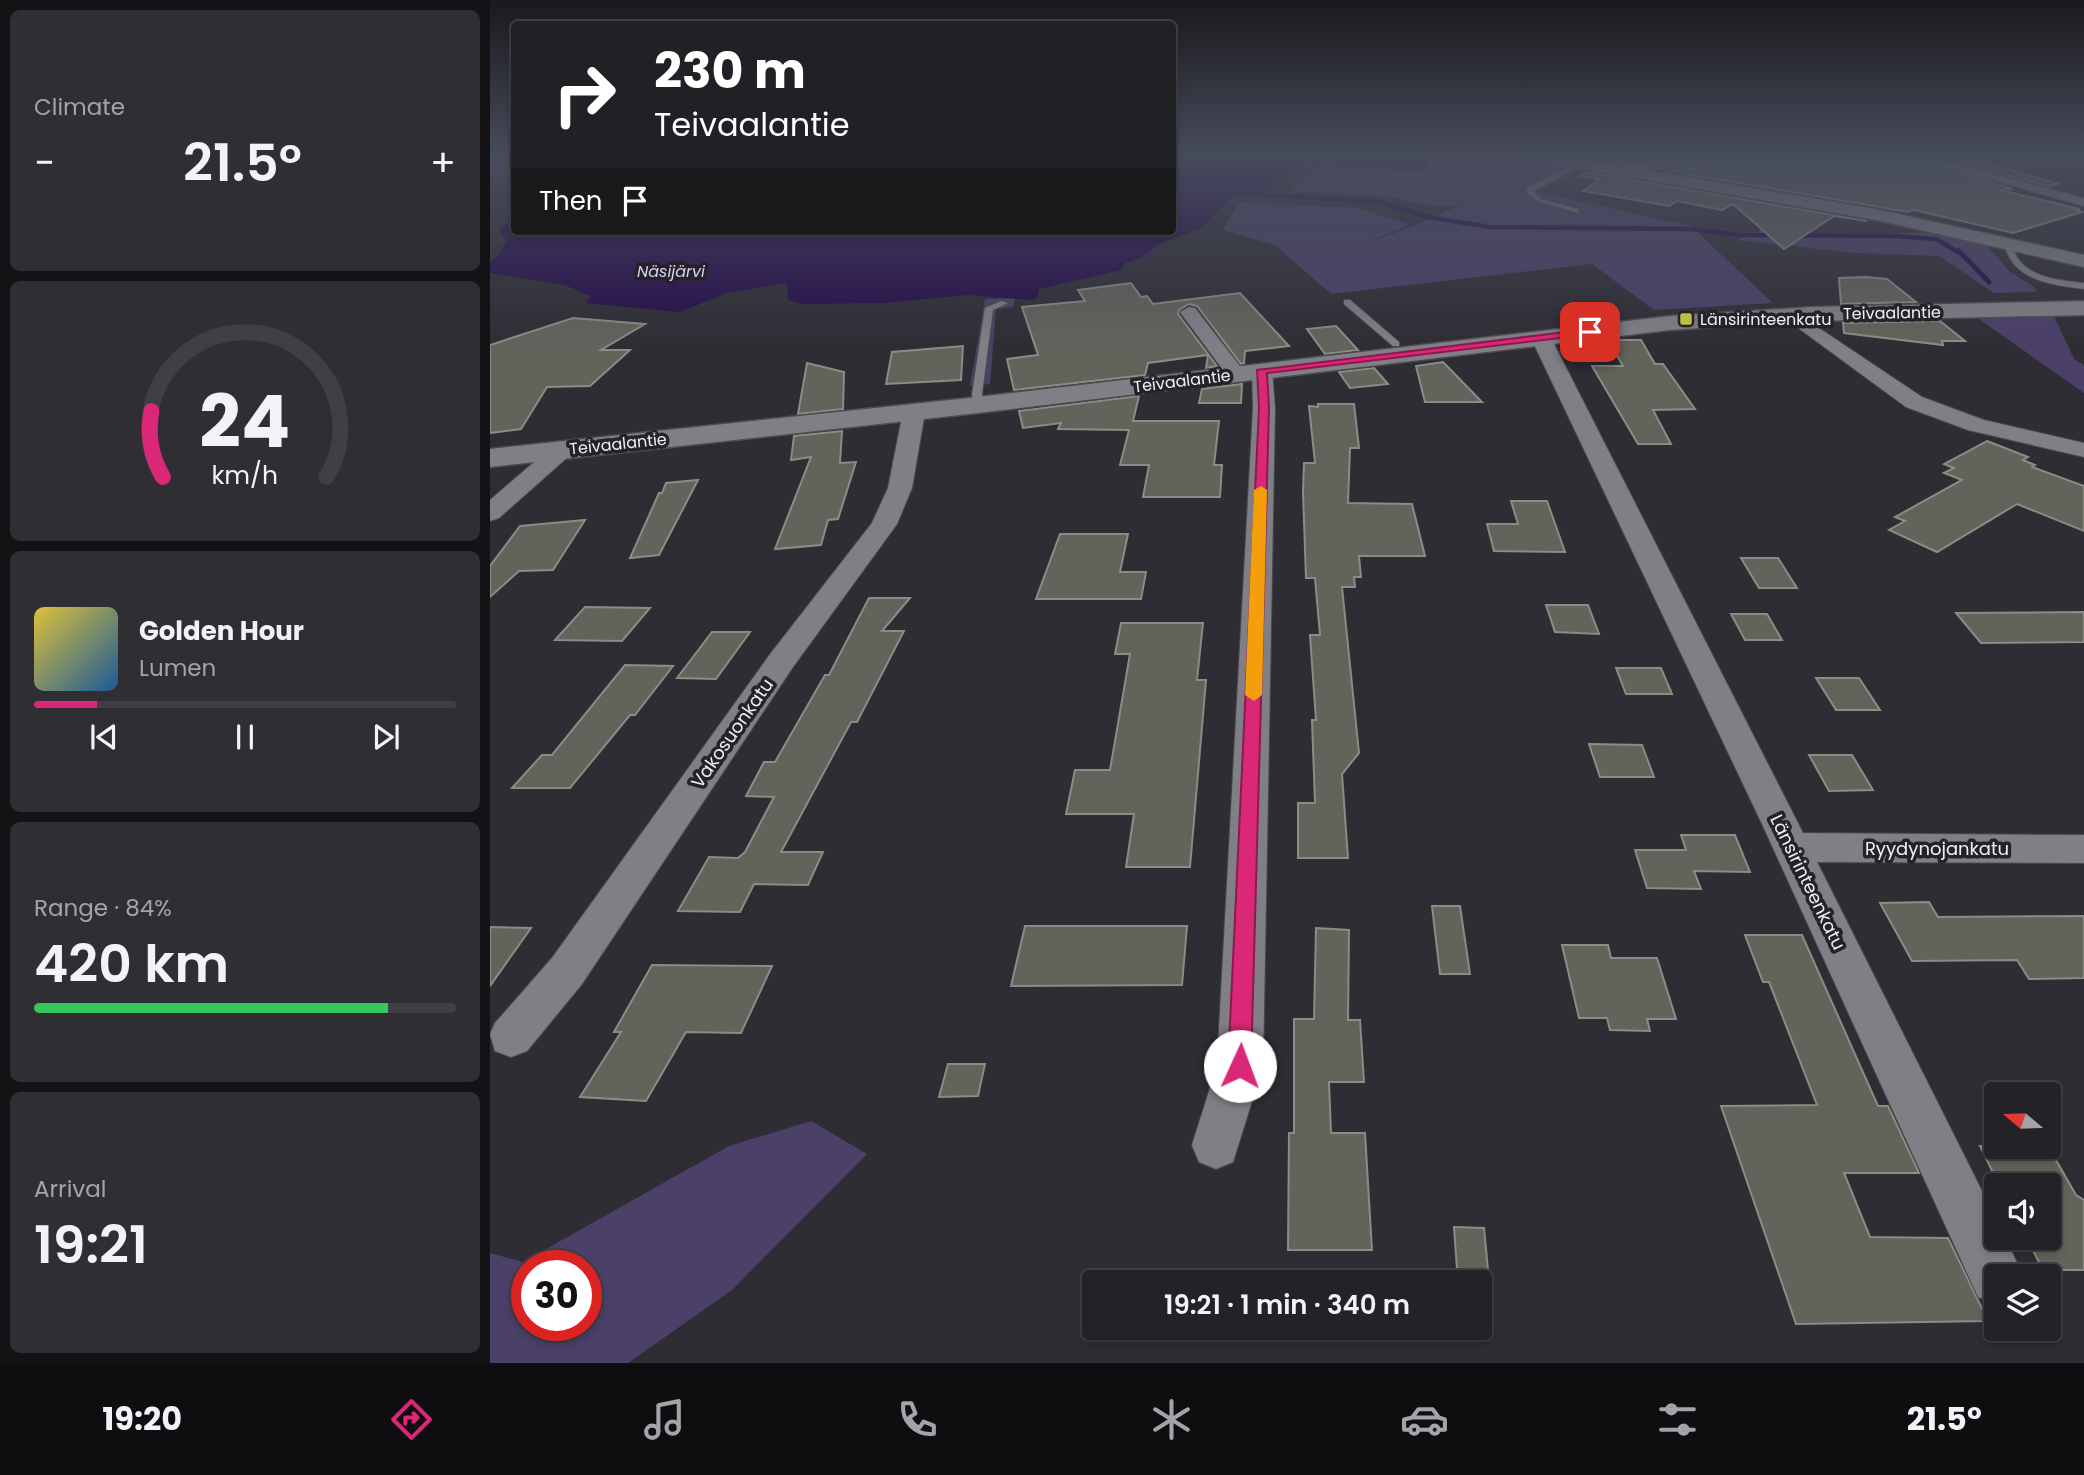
<!DOCTYPE html>
<html lang="en">
<head>
<meta charset="utf-8">
<style>
  :root { --surface:#232227; --page:#2f2f33; --text:#f1f3f6; --muted:#a3a4a7; --line:#403f44; --accent:#db2777 }
  body { margin:0; font-family:Poppins,sans-serif; background:var(--page); color:var(--text); height:100vh; display:flex; flex-direction:column; font-size:26px; white-space:nowrap }
  * { box-sizing:border-box; margin:0 }
  p { font-size:23px; color:var(--muted) }
  .icon { flex:none; width:38px; height:38px; fill:none; stroke:currentColor; stroke-width:2; stroke-linecap:round; stroke-linejoin:round }
  .map { position:relative; flex:1; overflow:hidden }
  .details { display:flex; flex-direction:column; gap:10px; padding:10px; background:#131315; width:490px }
  .details>* { flex:none }
  .banner { position:absolute; left:21px; top:21px; width:665px; height:214px; border-radius:7px; box-shadow:0 4px 10px #0003,0 0 0 2px var(--line); background:#202124; color:#fff; overflow:hidden }
  .needle { width:46px; rotate:289deg }
  .fabs { position:absolute; left:1494px; top:1082px; display:grid; gap:14px }
  .fabs a { display:grid; place-items:center; width:77px; height:77px; border-radius:7px; background:var(--surface); box-shadow:0 4px 10px #0003,0 0 0 2px var(--line); font-size:35px }
  .speed { position:absolute; left:21px; top:1250px; display:flex; gap:14px; font-size:35px; font-weight:700; text-align:center }
  .speed>* { display:grid; place-content:center; width:91px; height:91px; border-radius:50%; background:var(--surface); box-shadow:0 4px 10px #0003,0 0 0 2px var(--line); line-height:1 }
  .speed .limit { border:10px solid #d22; background:#fff; color:#111 }
  .pin { position:absolute; display:grid; place-items:center; width:60px; height:60px; color:#fff; margin:-30px; border-radius:14px; box-shadow:0 4px 10px #0006 }
  .me { position:absolute; width:77px; margin:-38px; rotate:2deg; stroke-linejoin:round; filter:drop-shadow(0 0 5px #0008) }
  .turn { display:flex; align-items:center; gap:24px; height:147px; padding:0 28px; font-size:32px }
  .turn .icon { width:91px; height:91px; stroke-width:2.5 }
  .turn b { display:block; font-size:49px; line-height:60px }
  .then { display:flex; align-items:center; height:66px; padding:0 28px; background:#0003; gap:14px; font-size:26px }
  .big { font-size:52px; font-weight:600; line-height:1.1 }
  .details .tile { flex:1; display:flex; flex-direction:column; justify-content:center; gap:10px; min-width:0; padding:0 24px; border-radius:10px; background:var(--page) }
  .details .dial { align-items:center; gap:0 }
  .dial svg { height:182px; overflow:visible; fill:none; stroke:var(--line); stroke-width:7; stroke-linecap:round; text-anchor:middle }
  .dial text { fill:var(--text); stroke:none }
  .song { display:flex; align-items:center; gap:21px }
  .cover { width:84px; height:84px; border-radius:10px; background:linear-gradient(135deg,hsl(50 70% 55%),hsl(210 70% 35%)) }
  .played { height:7px; border-radius:4px; background:linear-gradient(90deg,var(--accent) 15%,var(--line) 15%) }
  .keys { display:flex; justify-content:space-around; direction:ltr }
  .heat { display:flex; justify-content:space-between; align-items:center; font-size:38px; direction:ltr }
  .charge { height:10px; border-radius:5px; background:linear-gradient(90deg,#34c759 84%,var(--line) 0) }
  .trip { position:absolute; left:592px; top:1270px; width:410px; height:70px; border-radius:7px; background:var(--surface); box-shadow:0 4px 10px #0003,0 0 0 2px var(--line); font-weight:600; line-height:70px; text-align:center }
  .tabs { display:flex; height:112px; justify-content:space-around; align-items:center; background:#0e0e10; color:var(--muted) }
  .tabs .icon { width:49px; height:49px }
  .tabs .on { color:var(--accent) }
  .tabs b { font-size:32px; color:var(--text) }
  main { display:flex; flex:1; min-height:0 }
  .map>svg:first-child { display:block }
  .green { fill:#4b4068; fill-rule:evenodd }
  .water { fill:#260c4a }
  .lines { fill:none; stroke-linecap:round; stroke-linejoin:round }
  .stream-far1 { stroke:#260c4a; stroke-width:4.5 }
  .stream { stroke:#260c4a; stroke-width:5 }
  .river { fill:#260c4a; fill-rule:evenodd }
  .building { fill:#62635b; stroke:#8b8c84; stroke-width:2 }
  .service-casing { stroke:#4b4a4f; stroke-width:2 }
  .minor-casing { stroke:#4b4a4f; stroke-width:2 }
  .tertiary-casing { stroke:#4b4a4f; stroke-width:3 }
  .secondary-casing { stroke:#4b4a4f; stroke-width:3 }
  .service { fill:#807f86; fill-rule:evenodd }
  .minor { fill:#807f86; fill-rule:evenodd }
  .tertiary { fill:#807f86; fill-rule:evenodd }
  .secondary { fill:#807f86; fill-rule:evenodd }
  .route { fill:#db2777; stroke:#8e194d; stroke-width:2 }
  .slow { fill:#f59e0b }
  .poi-dot { fill:#b9c046; stroke:#25232a; stroke-width:2.5 }
  .labels { text-anchor:middle; dominant-baseline:central; stroke-width:7; stroke-linejoin:round; paint-order:stroke }
  .far-water-label { font-size:16px; font-style:italic; fill:#d9d0f7; stroke:#25232a }
  .far-street-label { font-size:16px; fill:#f1f1f5; stroke:#25232a }
  .far-poi-label { font-size:16px; fill:#f1f1f5; stroke:#25232a; text-anchor:start }
  .street-label { font-size:18px; fill:#f1f1f5; stroke:#25232a }
</style>
</head>
<body>
<main>
<section class="details">
<div class="tile"><p>Climate</p>
<div class="heat"><a>−</a><b class="big">21.5°</b><a>+</a></div>
</div>
<div class="tile dial"><svg viewBox="0 0 100 80">
<path d="M14 69A42 42 0 1 1 86 69"/>
<path d="M14 69A42 42 0 0 1 9 40" stroke="#db2777"/>
<text x="50" y="56" font-size="32" font-weight="700">24</text>
<text x="50" y="72" font-size="11">km/h</text>
</svg></div>
<div class="tile">
<div class="song"><i class="cover"></i><div><b>Golden Hour</b><p>Lumen</p></div></div>
<div class="played"></div>
<div class="keys"><svg class="icon" aria-label="previous" viewBox="0 0 24 24"><path d="M18 5L8 12l10 7zM5 5v14"/></svg><svg class="icon" aria-label="pause" viewBox="0 0 24 24"><path d="M8 5v14M16 5v14"/></svg><svg class="icon" aria-label="next" viewBox="0 0 24 24"><path d="M6 5l10 7-10 7zM19 5v14"/></svg></div>
</div>
<div class="tile"><p>Range · 84%</p><b class="big">420 km</b><div class="charge"></div></div>
<div class="tile"><p>Arrival</p><b class="big">19:21</b></div>
</section>
<div class="map">
<svg width="1594" height="1363" viewBox="0 0 1594 1363">
  <rect width="100%" height="100%" fill="#2f2d34"/>
  <g class="green">
    <path d="M 0,154 L 24,154 L 24,172 L 0,176 Z"/>
    <path d="M 835,154 L 1017,154 L 1089,168 L 1047,192 L 1201,226 L 1283,303 L 1164,310 L 1102,264 L 841,294 L 785,245 L 733,230 L 749,202 L 868,208 L 920,225 L 867,246 L 921,227 L 971,205 L 946,207 L 902,197 L 800,191 L 843,157 Z"/>
    <path d="M 1275,229 L 1317,236 L 1455,232 L 1495,243 L 1520,272 L 1543,286 L 1547,292 L 1504,293 L 1449,256 L 1365,253 L 1247,240 Z"/>
    <path d="M 525,298 L 523,307 L 506,309 L 500,384 L 480,386 L 495,299 Z"/>
    <path d="M 1483,315 L 1564,316 L 1584,359 L 1594,365 L 1594,393 Z"/>
    <path d="M 321,1121 L 377,1154 L 242,1290 L 138,1363 L 0,1363 L 0,1253 L 33,1262 L 239,1146 ZM 96,1265 L 96,1325 L 37,1325 L 37,1265 Z"/>
  </g>
  <path class="water" d="M 683,154 L 815,154 L 823,158 L 778,189 L 745,194 L 710,229 L 671,243 L 651,258 L 635,263 L 631,270 L 549,289 L 547,297 L 542,300 L 478,295 L 392,303 L 312,304 L 298,300 L 297,283 L 237,293 L 190,312 L 96,303 L 100,296 L 75,285 L 0,273 L 0,262 L 8,256 L 16,241 L 9,229 L 24,218 L 24,231 L 682,231 Z"/>
  <g class="lines">
    <path class="stream-far1" d="M 745,193 L 890,202 L 938,217 L 1000,227 L 1201,229 L 1248,235 L 1404,236 L 1446,239 L 1470,253"/>
    <path class="stream" d="M 1469,251 L 1499,282"/>
    <path class="river" d="M 814,154 L 928,157 L 936,159 L 940,164 L 936,169 L 928,171 L 823,165 L 815,163 L 811,158 Z"/>
  </g>
  <g class="building">
    <path d="M 1132,154 L 1206,154 L 1138,159 L 1130,163 L 1119,161 Z"/>
    <path d="M 1334,154 L 1405,154 L 1523,189 L 1510,190 L 1590,209 L 1586,210 L 1592,212 L 1523,233 L 1424,210 L 1418,212 L 1178,171 Z"/>
    <path d="M 1438,154 L 1466,154 L 1569,184 L 1557,186 Z"/>
    <path d="M 1097,172 L 1377,221 L 1344,216 L 1294,249 L 1243,204 L 1232,210 L 1187,201 L 1179,206 L 1093,191 L 1110,179 L 1090,176 Z"/>
    <path d="M 1376,277 L 1397,279 L 1426,302 L 1351,304 L 1349,278 Z"/>
    <path d="M 641,283 L 651,297 L 657,296 L 663,304 L 750,293 L 799,346 L 755,351 L 754,363 L 751,364 L 707,306 L 699,304 L 689,310 L 688,314 L 727,366 L 716,368 L 718,355 L 658,363 L 655,375 L 524,390 L 517,359 L 548,355 L 532,307 L 595,301 L 588,290 Z"/>
    <path d="M 83,318 L 155,324 L 111,350 L 140,350 L 100,386 L 57,387 L 31,429 L 0,433 L 0,345 Z"/>
    <path d="M 1450,321 L 1475,341 L 1452,341 L 1453,345 L 1354,333 L 1353,323 Z"/>
    <path d="M 846,326 L 868,350 L 835,354 L 817,329 Z"/>
    <path d="M 1118,340 L 1151,340 L 1165,364 L 1173,364 L 1205,409 L 1163,410 L 1181,444 L 1148,444 L 1102,366 L 1133,366 Z"/>
    <path d="M 473,346 L 471,380 L 396,384 L 402,352 Z"/>
    <path d="M 953,362 L 992,402 L 935,402 L 926,366 Z"/>
    <path d="M 317,363 L 354,372 L 353,409 L 308,414 Z"/>
    <path d="M 884,368 L 898,384 L 860,388 L 849,372 Z"/>
    <path d="M 752,384 L 751,403 L 709,403 L 712,389 Z"/>
    <path d="M 649,396 L 643,421 L 729,421 L 724,465 L 732,465 L 730,497 L 653,497 L 659,465 L 630,465 L 639,430 L 568,429 L 571,423 L 533,428 L 529,411 Z"/>
    <path d="M 828,404 L 864,404 L 869,448 L 860,448 L 858,503 L 922,504 L 935,556 L 869,556 L 871,577 L 864,577 L 865,587 L 852,587 L 869,753 L 852,774 L 858,858 L 808,858 L 808,803 L 825,803 L 822,720 L 826,720 L 820,635 L 830,635 L 825,578 L 816,578 L 813,492 L 814,463 L 825,463 L 819,406 L 828,407 Z"/>
    <path d="M 352,431 L 350,463 L 366,462 L 348,519 L 338,520 L 331,545 L 285,549 L 321,457 L 301,460 L 304,436 Z"/>
    <path d="M 1497,441 L 1538,457 L 1533,460 L 1545,465 L 1542,467 L 1594,486 L 1594,531 L 1527,504 L 1447,552 L 1399,530 L 1415,521 L 1405,517 L 1472,480 L 1454,473 L 1464,468 L 1454,464 Z"/>
    <path d="M 208,480 L 169,555 L 140,558 L 169,493 L 172,493 L 176,483 Z"/>
    <path d="M 1021,501 L 1057,501 L 1075,552 L 1004,551 L 997,524 L 1028,524 Z"/>
    <path d="M 95,520 L 63,570 L 29,571 L 0,597 L 0,566 L 30,526 Z"/>
    <path d="M 570,534 L 638,534 L 630,572 L 656,572 L 651,599 L 546,599 Z"/>
    <path d="M 1251,558 L 1288,558 L 1307,588 L 1269,588 Z"/>
    <path d="M 379,598 L 420,598 L 392,631 L 414,631 L 367,722 L 361,722 L 291,852 L 333,852 L 318,885 L 264,884 L 250,912 L 188,911 L 219,857 L 248,858 L 255,852 L 284,797 L 256,796 L 274,762 L 285,762 L 335,675 L 339,675 Z"/>
    <path d="M 1056,605 L 1098,605 L 1109,634 L 1065,632 Z"/>
    <path d="M 95,607 L 160,608 L 132,641 L 65,640 Z"/>
    <path d="M 1594,612 L 1594,642 L 1491,643 L 1466,613 Z"/>
    <path d="M 1241,614 L 1277,614 L 1292,640 L 1255,640 Z"/>
    <path d="M 631,623 L 713,623 L 707,680 L 716,680 L 700,867 L 636,867 L 644,814 L 576,814 L 585,770 L 620,770 L 640,654 L 625,654 Z"/>
    <path d="M 222,632 L 260,632 L 226,679 L 187,678 Z"/>
    <path d="M 135,665 L 183,666 L 145,715 L 140,715 L 80,788 L 22,788 L 52,755 L 62,755 Z"/>
    <path d="M 1126,668 L 1171,668 L 1182,694 L 1136,694 Z"/>
    <path d="M 1326,678 L 1369,678 L 1390,710 L 1346,710 Z"/>
    <path d="M 1099,744 L 1152,745 L 1164,777 L 1110,777 Z"/>
    <path d="M 1319,755 L 1362,755 L 1383,790 L 1339,791 Z"/>
    <path d="M 1191,835 L 1245,835 L 1260,872 L 1204,871 L 1211,889 L 1157,888 L 1145,850 L 1196,850 Z"/>
    <path d="M 1439,902 L 1448,917 L 1594,916 L 1594,978 L 1539,979 L 1527,960 L 1422,961 L 1390,903 Z"/>
    <path d="M 942,906 L 970,906 L 980,974 L 950,974 Z"/>
    <path d="M 535,926 L 697,926 L 692,985 L 521,986 Z"/>
    <path d="M 0,927 L 41,928 L 0,986 Z"/>
    <path d="M 826,928 L 859,930 L 858,1020 L 870,1020 L 874,1082 L 839,1082 L 841,1133 L 875,1133 L 882,1250 L 798,1250 L 799,1133 L 804,1133 L 804,1019 L 824,1019 Z"/>
    <path d="M 1255,935 L 1312,935 L 1388,1106 L 1398,1106 L 1429,1173 L 1354,1173 L 1380,1237 L 1458,1238 L 1498,1321 L 1306,1324 L 1231,1106 L 1327,1105 L 1279,982 L 1273,982 Z"/>
    <path d="M 1072,945 L 1118,945 L 1121,958 L 1167,958 L 1186,1019 L 1157,1019 L 1160,1031 L 1120,1030 L 1117,1018 L 1089,1018 Z"/>
    <path d="M 162,965 L 282,966 L 251,1033 L 196,1032 L 156,1101 L 90,1097 L 131,1032 L 124,1032 Z"/>
    <path d="M 458,1064 L 495,1064 L 488,1096 L 449,1097 Z"/>
    <path d="M 1490,1146 L 1558,1146 L 1586,1195 L 1594,1200 L 1594,1270 L 1553,1270 L 1536,1237 L 1559,1237 L 1559,1185 L 1509,1185 Z"/>
    <path d="M 964,1227 L 994,1228 L 998,1270 L 967,1269 Z"/>
  </g>
  <g class="lines">
    <defs>
      <g id="service">
        <path d="M 1091,162 L 1093,165 L 1043,191 L 1051,199 L 1088,209 L 1088,213 L 1047,201 L 1036,192 L 1038,187 Z"/>
        <path d="M 1524,242 L 1531,244 L 1524,251 C 1535,278 1568,280 1594,283 L 1594,289 C 1564,285 1528,282 1516,250 Z"/>
        <path d="M 854,300 L 860,300 L 909,342 L 909,346 L 903,346 L 854,304 Z"/>
        <path d="M 511,301 L 518,303 L 503,310 L 492,394 L 493,405 L 488,408 L 483,405 L 482,394 L 495,308 Z"/>
      </g>
      <g id="minor">
        <path d="M 1240,154 L 1292,154 L 1286,158 L 1130,173 L 1124,169 L 1138,162 Z"/>
        <path d="M 1408,154 L 1428,154 L 1594,198 L 1594,206 Z"/>
        <path d="M 699,307 L 705,308 L 753,370 L 756,374 L 753,378 L 739,378 L 690,312 Z"/>
        <path d="M 1302,310 L 1432,397 L 1494,420 L 1594,443 L 1594,457 L 1478,430 L 1416,407 L 1296,319 L 1293,315 Z"/>
        <path d="M 1051,332 L 1061,338 L 1313,833 L 1594,835 L 1594,863 L 1327,862 L 1507,1221 L 1507,1237 L 1515,1237 L 1533,1276 L 1507,1276 L 1507,1304 L 1488,1297 L 1273,826 L 1041,338 Z"/>
        <path d="M 772,364 L 782,370 L 785,408 L 773,1066 L 743,1162 L 726,1169 L 709,1162 L 702,1145 L 727,1066 L 763,408 L 762,370 Z"/>
        <path d="M 424,405 L 435,412 L 422,488 L 407,524 L 303,667 L 92,984 L 37,1051 L 21,1057 L 5,1051 L 0,1034 L 5,1023 L 62,958 L 281,653 L 382,523 L 398,488 L 413,412 Z"/>
        <path d="M 72,443 L 80,445 L 84,450 L 80,455 L 9,518 L 0,521 L 0,500 L 64,445 Z"/>
      </g>
      <path id="tertiary" d="M 1028,154 L 1062,154 L 1386,209 L 1594,255 L 1594,267 L 1386,220 L 1036,159 Z"/>
      <path id="secondary" d="M 1594,301 L 1594,315 L 1322,321 L 1180,330 L 488,413 L 0,467 L 0,449 L 488,397 L 1180,316 L 1322,307 Z"/>
    </defs>
    <use href="#service" class="service-casing"/>
    <use href="#minor" class="minor-casing"/>
    <use href="#tertiary" class="tertiary-casing"/>
    <use href="#secondary" class="secondary-casing"/>
    <use href="#service" class="service"/>
    <use href="#minor" class="minor"/>
    <use href="#tertiary" class="tertiary"/>
    <use href="#secondary" class="secondary"/>
  </g>
  <linearGradient id="sky" x2="0" y2="1"><stop stop-color="#1a191d"/><stop offset="0.45" stop-color="#474c5c"/><stop offset="1" stop-color="#474c5c" stop-opacity="0"/></linearGradient>
  <rect width="1594" height="345" fill="url(#sky)"/>
  <path class="route" d="M 1100,329 L 1104,334 L 777,373 L 779,408 L 761,1066 L 758,1074 L 750,1077 L 742,1074 L 738,1066 L 769,408 L 767,370 Z"/>
  <path class="slow" d="M 771,486 L 777,490 L 772,695 L 764,701 L 755,695 L 764,490 Z"/>
  <rect class="poi-dot" x="1189" y="312" width="14" height="14" rx="3.5"/>
  <g class="labels">
    <g class="far-water-label">
      <text x="181" y="271">Näsijärvi</text>
    </g>
    <g class="far-street-label">
      <text transform="translate(1402 313) rotate(-1)">Teivaalantie</text>
      <text transform="translate(692 381) rotate(-7)">Teivaalantie</text>
      <text transform="translate(128 444) rotate(-6)">Teivaalantie</text>
    </g>
    <g class="far-poi-label">
      <text x="1210" y="319">Länsirinteenkatu</text>
    </g>
    <g class="street-label">
      <text transform="translate(242 733) rotate(-55)">Vakosuonkatu</text>
      <text x="1447" y="848">Ryydynojankatu</text>
      <text transform="translate(1318 882) rotate(64)">Länsirinteenkatu</text>
    </g>
  </g>
</svg>
<div class="fabs">
<a><svg class="needle" viewBox="-14 -14 28 28"><path d="M0-13l5 13h-10z" fill="#e53935"/><path d="M0 13l5-13h-10z" fill="#a3a4a7"/></svg></a>
<a><svg class="icon" aria-label="sound" viewBox="0 0 24 24"><path d="M4 9h4l5-4v14l-5-4H4zM17 9q2 3 0 6"/></svg></a>
<a><svg class="icon" aria-label="layers" viewBox="0 0 24 24"><path d="M12 4l9 5-9 5-9-5zM3 14l9 5 9-5"/></svg></a>
</div>
<div class="speed"><div class="limit">30</div></div>
<div class="pin" style="left:1100px;top:332px;background:#d93025"><svg class="icon" aria-label="arrive" viewBox="0 0 24 24"><path d="M6 21V4h12l-3 4 3 4H6"/></svg></div>
<svg class="me" style="left:750px;top:1066px" viewBox="-20 -20 40 40"><circle r="19" fill="#fff"/><path d="M0-13L10 11 0 6-10 11z" fill="#db2777"/></svg>
<div class="trip">19:21 · 1 min · 340 m</div>
<div class="banner">
<div class="turn"><svg class="icon" aria-label="right" viewBox="0 0 24 24"><path d="M7 20v-9h11M14 6l5 5-5 5"/></svg><div><b>230 m</b>Teivaalantie</div></div>
<div class="then">Then<svg class="icon" aria-label="arrive" viewBox="0 0 24 24"><path d="M6 21V4h12l-3 4 3 4H6"/></svg></div>
</div>
</div>
</main>
<nav class="tabs">
<b>19:20</b>
<svg class="icon on" aria-label="directions" viewBox="0 0 24 24"><path d="M12 3l9 9-9 9-9-9zM9 14v-3h6M13 9l2 2-2 2"/></svg>
<svg class="icon" aria-label="music" viewBox="0 0 24 24"><path d="M9 18V5l10-2v13"/><circle cx="6" cy="18" r="3"/><circle cx="16" cy="16" r="3"/></svg>
<svg class="icon" aria-label="phone" viewBox="0 0 24 24"><path d="M5 4h4l2 5-3 2q2 4 5 5l2-3 5 2v4C11 20 4 13 5 4z"/></svg>
<svg class="icon" aria-label="climate" viewBox="0 0 24 24"><path d="M12 3v18M4 7l16 10M4 17L20 7"/></svg>
<svg class="icon" aria-label="car" viewBox="0 0 24 24"><path d="M5 17H2v-5l4-1 3-4h7l3 4 3 1v5h-3M9 17h6M6 11h13"/><circle cx="7" cy="17" r="2"/><circle cx="17" cy="17" r="2"/></svg>
<svg class="icon" aria-label="filters" viewBox="0 0 24 24"><path d="M4 7h16M4 17h16"/><circle cx="9" cy="7" r="2"/><circle cx="15" cy="17" r="2"/></svg>
<b>21.5°</b>
</nav>
</body>
</html>
